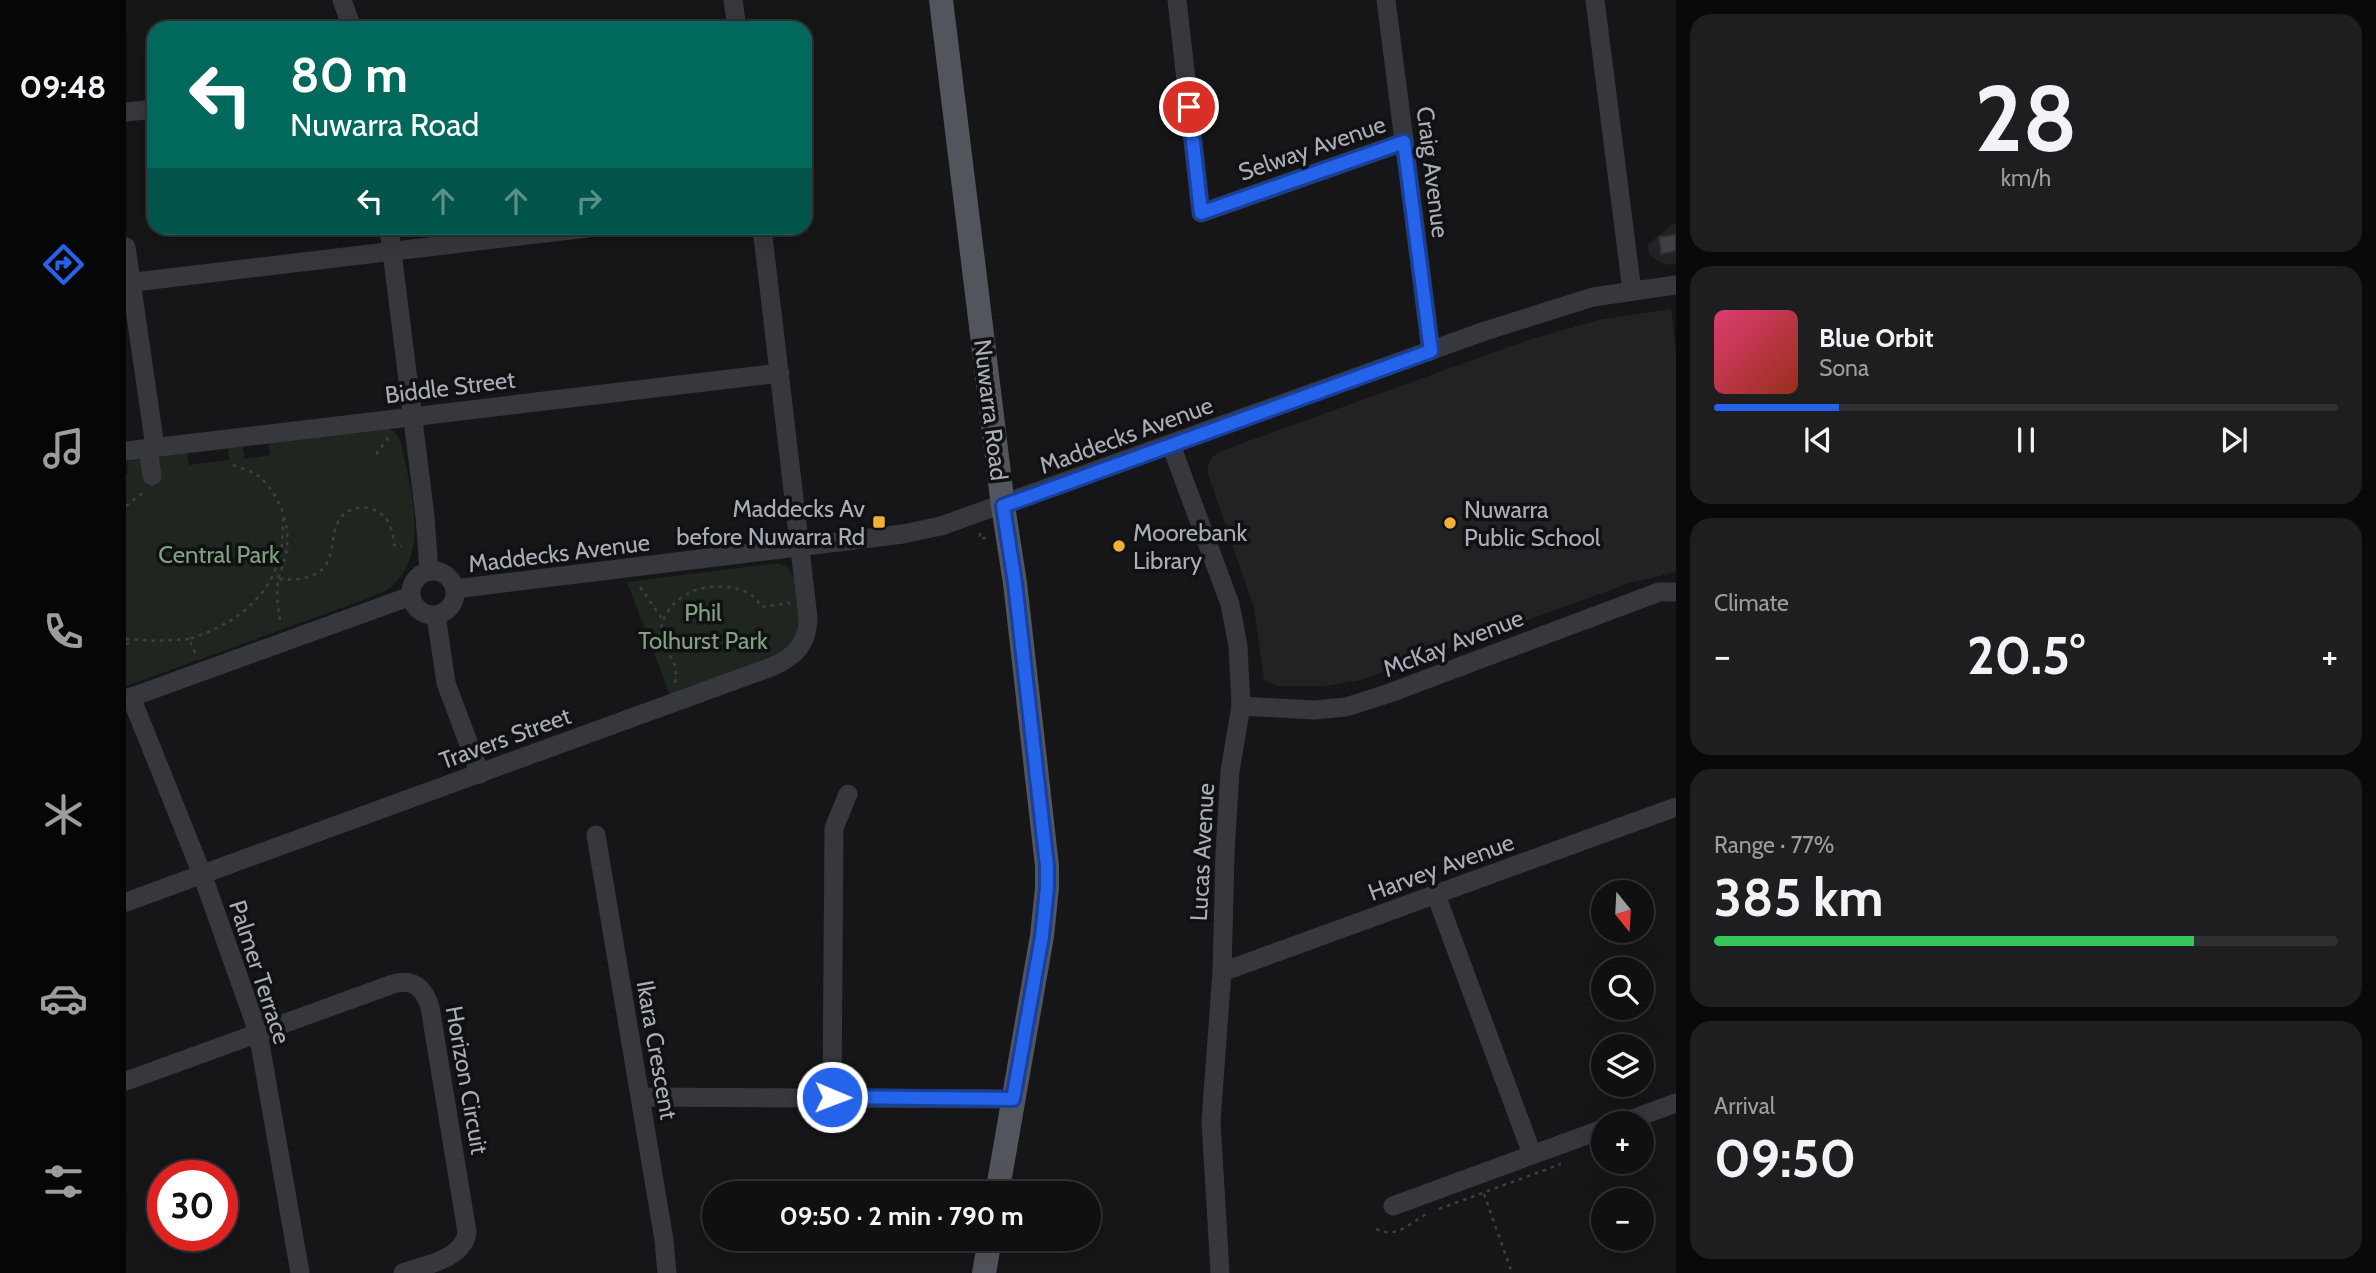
<!DOCTYPE html>
<html lang="en">
<head>
<meta charset="utf-8">
<style>
  :root { --surface:#101012; --page:#1e1e20; --text:#f1f3f6; --muted:#9c9d9f; --line:#303032; --accent:#2563eb }
  body { margin:0; font-family:Cabin,sans-serif; background:var(--page); color:var(--text); height:100vh; display:flex; flex-direction:column; font-size:26px; white-space:nowrap }
  * { box-sizing:border-box; margin:0 }
  p { font-size:23px; color:var(--muted) }
  .icon { flex:none; width:38px; height:38px; fill:none; stroke:currentColor; stroke-width:2; stroke-linecap:round; stroke-linejoin:round }
  .map { position:relative; flex:1; overflow:hidden }
  .sheet { display:flex; flex-direction:column; gap:14px; padding:14px; background:#09090a; width:700px }
  .sheet>* { flex:none }
  .hud { position:absolute; left:21px; top:21px; width:665px; height:214px; border-radius:21px; box-shadow:0 7px 28px #0002,0 0 0 2px var(--line); background:#00695c; color:#fff; overflow:hidden }
  .needle { width:46px; rotate:162deg }
  .buttons { position:absolute; left:1465px; top:880px; display:grid; gap:14px }
  .buttons a { display:grid; place-items:center; width:63px; height:63px; border-radius:50%; background:var(--surface); box-shadow:0 7px 28px #0002,0 0 0 2px var(--line); font-size:35px }
  .speed { position:absolute; left:21px; top:1160px; display:flex; gap:14px; font-size:35px; font-weight:700; text-align:center }
  .speed>* { display:grid; place-content:center; width:91px; height:91px; border-radius:50%; background:var(--surface); box-shadow:0 7px 28px #0002,0 0 0 2px var(--line); line-height:1 }
  .speed .limit { border:10px solid #d22; background:#fff; color:#111 }
  .pin { position:absolute; display:grid; place-items:center; width:60px; height:60px; color:#fff; margin:-30px; border:4px solid #fff; border-radius:50%; box-shadow:0 2px 7px #0007 }
  .me { position:absolute; width:77px; margin:-38px; rotate:91deg; stroke-linejoin:round; filter:drop-shadow(0 0 5px #0008) }
  .turn { display:flex; align-items:center; gap:24px; height:147px; padding:0 28px; font-size:32px }
  .turn .icon { width:91px; height:91px; stroke-width:2.5 }
  .turn b { display:block; font-size:49px; line-height:60px }
  .lanes { display:flex; align-items:center; height:66px; padding:0 28px; background:#0003; justify-content:center; gap:35px; direction:ltr }
  .lanes .off { opacity:.35 }
  .big { font-size:52px; font-weight:700; line-height:1.1 }
  .sheet .widget { flex:1; display:flex; flex-direction:column; justify-content:center; gap:10px; min-width:0; padding:0 24px; border-radius:21px; background:var(--page) }
  .sheet .dial { align-items:center; gap:0 }
  .dial b { font-size:91px; line-height:1 }
  .song { display:flex; align-items:center; gap:21px }
  .cover { width:84px; height:84px; border-radius:10px; background:linear-gradient(135deg,hsl(340 70% 55%),hsl(10 70% 35%)) }
  .played { height:7px; border-radius:4px; background:linear-gradient(90deg,var(--accent) 20%,var(--line) 20%) }
  .keys { display:flex; justify-content:space-around; direction:ltr }
  .heat { display:flex; justify-content:space-between; align-items:center; font-size:38px; direction:ltr }
  .charge { height:10px; border-radius:5px; background:linear-gradient(90deg,#34c759 77%,var(--line) 0) }
  .trip { position:absolute; left:576px; top:1181px; width:399px; height:70px; border-radius:35px; background:var(--surface); box-shadow:0 7px 28px #0002,0 0 0 2px var(--line); font-weight:700; line-height:70px; text-align:center }
  main { display:flex; flex:1; min-height:0 }
  .menu { display:flex; flex-direction:column; width:126px; justify-content:space-around; align-items:center; background:#060607; color:var(--muted) }
  .menu .icon { width:49px; height:49px }
  .menu .current { color:var(--accent) }
  .menu b { font-size:32px; color:var(--text) }
  .map>svg:first-child { display:block }
  .built { fill:#222225 }
  .green { fill:#1e261f }
  .building { fill:#404145; stroke:#303034; stroke-width:2 }
  .lines { fill:none; stroke-linecap:round; stroke-linejoin:round }
  .path { stroke:#3d3f44; stroke-width:2.5; stroke-dasharray:3.5 5; stroke-linecap:butt }
  .minor { stroke:#37383d; stroke-width:19 }
  .major { stroke:#53555c; stroke-width:24 }
  .route-casing { stroke:#184099; stroke-width:18 }
  .route { stroke:#2563eb; stroke-width:12 }
  .poi-dot { fill:#f2b134; stroke:#111113; stroke-width:2.5 }
  .labels { text-anchor:middle; dominant-baseline:central; stroke-width:7; stroke-linejoin:round; paint-order:stroke }
  .street-label { font-size:24px; fill:#a8adb8; stroke:#111113 }
  .poi-label { font-size:24px; fill:#a8adb8; stroke:#111113; text-anchor:start }
  .park-label { font-size:24px; fill:#7fa381; stroke:#111113 }
</style>
</head>
<body>
<main>
<nav class="menu">
<b>09:48</b>
<svg class="icon current" aria-label="directions" viewBox="0 0 24 24"><path d="M12 3l9 9-9 9-9-9zM9 14v-3h6M13 9l2 2-2 2"/></svg>
<svg class="icon" aria-label="music" viewBox="0 0 24 24"><path d="M9 18V5l10-2v13"/><circle cx="6" cy="18" r="3"/><circle cx="16" cy="16" r="3"/></svg>
<svg class="icon" aria-label="phone" viewBox="0 0 24 24"><path d="M5 4h4l2 5-3 2q2 4 5 5l2-3 5 2v4C11 20 4 13 5 4z"/></svg>
<svg class="icon" aria-label="climate" viewBox="0 0 24 24"><path d="M12 3v18M4 7l16 10M4 17L20 7"/></svg>
<svg class="icon" aria-label="car" viewBox="0 0 24 24"><path d="M5 17H2v-5l4-1 3-4h7l3 4 3 1v5h-3M9 17h6M6 11h13"/><circle cx="7" cy="17" r="2"/><circle cx="17" cy="17" r="2"/></svg>
<svg class="icon" aria-label="filters" viewBox="0 0 24 24"><path d="M4 7h16M4 17h16"/><circle cx="9" cy="7" r="2"/><circle cx="15" cy="17" r="2"/></svg>
</nav>
<div class="map">
<svg width="1550" height="1273" viewBox="0 0 1550 1273">
  <rect width="100%" height="100%" fill="#161618"/>
  <g class="built">
    <path d="M 1550,222 L 1550,263 L 1542,265 L 1533,262 L 1524,255 L 1521,245 Z"/>
    <path d="M 1545,309 L 1550,351 L 1550,572 L 1504,583 L 1235,680 L 1199,686 L 1152,686 L 1138,680 L 1128,608 L 1082,474 L 1082,466 L 1086,457 L 1095,451 L 1402,340 L 1477,319 Z"/>
  </g>
  <g class="green">
    <path d="M 257,426 L 268,431 L 275,442 C 283,487 306,551 265,587 C 259,592 248,595 240,599 L 0,686 L 0,474 L 2,473 L 1,461 L 61,453 L 63,465 L 103,460 L 102,447 L 116,445 L 119,459 L 144,455 L 142,442 Z"/>
    <path d="M 644,564 L 654,564 L 662,568 L 668,577 L 673,615 L 670,635 L 662,648 L 644,657 L 544,695 L 501,582 Z"/>
  </g>
  <path class="building" d="M 1550,235 L 1550,251 L 1535,254 L 1533,237 Z"/>
  <g class="lines">
    <g class="path">
      <path d="M 250,454 L 264,436"/>
      <path d="M 107,465 C 114,468 122,470 128,473 C 150,487 164,521 161,546 C 160,557 156,568 152,579"/>
      <path d="M 0,506 L 19,491"/>
      <path d="M 854,533 L 854,539 L 863,537"/>
      <path d="M 514,587 L 537,620"/>
      <path d="M 154,620 L 151,599 L 152,579 C 167,580 181,580 194,571 C 209,560 204,538 212,522 C 222,503 249,503 261,520 C 266,527 267,537 268,545 L 276,546"/>
      <path d="M 0,639 L 31,641 L 63,639"/>
      <path d="M 0,644 L 8,641"/>
      <path d="M 69,653 L 63,639 C 107,625 145,599 155,551 C 157,540 156,528 158,517"/>
      <path d="M 549,683 C 555,651 528,653 535,628 C 538,613 548,601 561,594 C 581,582 625,583 635,607 L 664,603"/>
      <path d="M 1358,1194 L 1386,1273"/>
      <path d="M 1313,1209 L 1435,1164"/>
      <path d="M 1250,1229 C 1272,1240 1285,1221 1303,1213"/>
    </g>
    <g class="minor">
      <path d="M 216,0 L 226,28"/>
      <path d="M 607,0 L 611,28"/>
      <path d="M 1051,0 L 1075,213 L 1278,142"/>
      <path d="M 1260,0 L 1305,351"/>
      <path d="M 1469,0 L 1506,291"/>
      <path d="M 0,112 L 28,109"/>
      <path d="M 263,228 L 299,516 L 303,571"/>
      <path d="M 0,247 L 29,447"/>
      <path d="M 0,283 L 462,228"/>
      <path d="M 1045,445 L 1104,604 L 1112,646 L 1115,706 L 1104,771 L 1099,854 L 1096,972 L 1085,1121 L 1094,1273"/>
      <path d="M 22,448 L 26,476"/>
      <path d="M 0,451 L 654,373"/>
      <circle cx="307" cy="593" r="22"/>
      <path d="M 329,589 L 777,534 L 815,526 L 1359,331 L 1467,297 L 1550,285"/>
      <path d="M 310,615 L 320,683 L 354,774"/>
      <path d="M 5,697 L 76,874 L 132,1032 L 174,1273"/>
      <path d="M 0,699 L 285,596"/>
      <path d="M 1115,706 L 1188,710 L 1220,707 L 1261,694 L 1533,592 L 1550,592"/>
      <path d="M 470,835 L 538,1240 L 541,1273"/>
      <path d="M 1310,895 L 1406,1154"/>
      <path d="M 0,902 L 645,667 C 669,657 682,644 682,617 L 636,228"/>
      <path d="M 1096,972 L 1550,807"/>
      <path d="M 0,1081 L 267,984 C 287,978 298,988 304,1007 L 341,1232 C 338,1259 299,1265 277,1273"/>
      <path d="M 515,1097 L 887,1099"/>
      <path d="M 706,1097 L 708,828 L 722,794"/>
      <path d="M 1493,1124 L 1550,1103"/>
      <path d="M 1267,1206 L 1477,1129"/>
    </g>
    <g class="major">
      <path d="M 815,0 L 877,506 L 889,583 L 921,866 L 921,888 L 916,936 L 871,1194"/>
      <path d="M 858,1273 L 864,1239"/>
    </g>
  </g>
  <g class="lines">
    <defs>
      <path id="route" d="M 706,1097 L 887,1099 L 916,936 L 921,888 L 921,866 L 889,583 L 877,506 L 1305,351 L 1278,142 L 1075,213 L 1063,107"/>
    </defs>
    <use href="#route" class="route-casing"/>
    <use href="#route" class="route"/>
  </g>
  <g class="poi-dot">
    <rect x="746" y="515" width="14" height="14" rx="3.5"/>
    <circle cx="1324" cy="523" r="7"/>
    <circle cx="993" cy="546" r="7"/>
  </g>
  <g class="labels">
    <g class="street-label">
      <text transform="translate(1186 148) rotate(-19)">Selway Avenue</text>
      <text transform="translate(1307 172) rotate(83)">Craig Avenue</text>
      <text transform="translate(324 387) rotate(-7)">Biddle Street</text>
      <text transform="translate(865 410) rotate(83)">Nuwarra Road</text>
      <text transform="translate(1000 435) rotate(-20)">Maddecks Avenue</text>
      <text transform="translate(433 553) rotate(-7)">Maddecks Avenue</text>
      <text transform="translate(1327 643) rotate(-21)">McKay Avenue</text>
      <text transform="translate(379 738) rotate(-20)">Travers Street</text>
      <text transform="translate(1076 852) rotate(-87)">Lucas Avenue</text>
      <text transform="translate(1315 867) rotate(-20)">Harvey Avenue</text>
      <text transform="translate(134 972) rotate(72)">Palmer Terrace</text>
      <text transform="translate(531 1050) rotate(80)">Ikara Crescent</text>
      <text transform="translate(341 1080) rotate(80)">Horizon Circuit</text>
    </g>
    <g class="poi-label">
      <text x="739" y="508" text-anchor="end">Maddecks Av<tspan x="739" dy="28">before Nuwarra Rd</tspan></text>
      <text x="1338" y="509">Nuwarra<tspan x="1338" dy="28">Public School</tspan></text>
      <text x="1007" y="532">Moorebank<tspan x="1007" dy="28">Library</tspan></text>
    </g>
    <g class="park-label">
      <text x="93" y="554">Central Park</text>
      <text x="577" y="612">Phil<tspan x="577" dy="28">Tolhurst Park</tspan></text>
    </g>
  </g>
</svg>
<div class="buttons">
<a><svg class="needle" viewBox="-14 -14 28 28"><path d="M0-13l5 13h-10z" fill="#e53935"/><path d="M0 13l5-13h-10z" fill="#9c9d9f"/></svg></a>
<a><svg class="icon" aria-label="search" viewBox="0 0 24 24"><circle cx="10" cy="10" r="6"/><path d="M15 15l6 6"/></svg></a>
<a><svg class="icon" aria-label="layers" viewBox="0 0 24 24"><path d="M12 4l9 5-9 5-9-5zM3 14l9 5 9-5"/></svg></a>
<a>+</a>
<a>−</a>
</div>
<div class="speed"><div class="limit">30</div></div>
<div class="pin" style="left:1063px;top:107px;background:#d93025"><svg class="icon" aria-label="arrive" viewBox="0 0 24 24"><path d="M6 21V4h12l-3 4 3 4H6"/></svg></div>
<svg class="me" style="left:706px;top:1097px" viewBox="-20 -20 40 40"><circle r="17" fill="#2563eb" stroke="#fff" stroke-width="3"/><path d="M0-11L8 9 0 5-8 9z" fill="#fff"/></svg>
<div class="trip">09:50 · 2 min · 790 m</div>
<div class="hud">
<div class="turn"><svg class="icon" aria-label="left" viewBox="0 0 24 24"><path d="M17 20v-9H6M10 6l-5 5 5 5"/></svg><div><b>80 m</b>Nuwarra Road</div></div>
<div class="lanes"><svg class="icon" aria-label="left" viewBox="0 0 24 24"><path d="M17 20v-9H6M10 6l-5 5 5 5"/></svg><svg class="icon off" aria-label="ahead" viewBox="0 0 24 24"><path d="M12 20V5M6 11l6-6 6 6"/></svg><svg class="icon off" aria-label="ahead" viewBox="0 0 24 24"><path d="M12 20V5M6 11l6-6 6 6"/></svg><svg class="icon off" aria-label="right" viewBox="0 0 24 24"><path d="M7 20v-9h11M14 6l5 5-5 5"/></svg></div>
</div>
</div>
<section class="sheet">
<div class="widget dial"><b>28</b><p>km/h</p></div>
<div class="widget">
<div class="song"><i class="cover"></i><div><b>Blue Orbit</b><p>Sona</p></div></div>
<div class="played"></div>
<div class="keys"><svg class="icon" aria-label="previous" viewBox="0 0 24 24"><path d="M18 5L8 12l10 7zM5 5v14"/></svg><svg class="icon" aria-label="pause" viewBox="0 0 24 24"><path d="M8 5v14M16 5v14"/></svg><svg class="icon" aria-label="next" viewBox="0 0 24 24"><path d="M6 5l10 7-10 7zM19 5v14"/></svg></div>
</div>
<div class="widget"><p>Climate</p>
<div class="heat"><a>−</a><b class="big">20.5°</b><a>+</a></div>
</div>
<div class="widget"><p>Range · 77%</p><b class="big">385 km</b><div class="charge"></div></div>
<div class="widget"><p>Arrival</p><b class="big">09:50</b></div>
</section>
</main>
</body>
</html>
